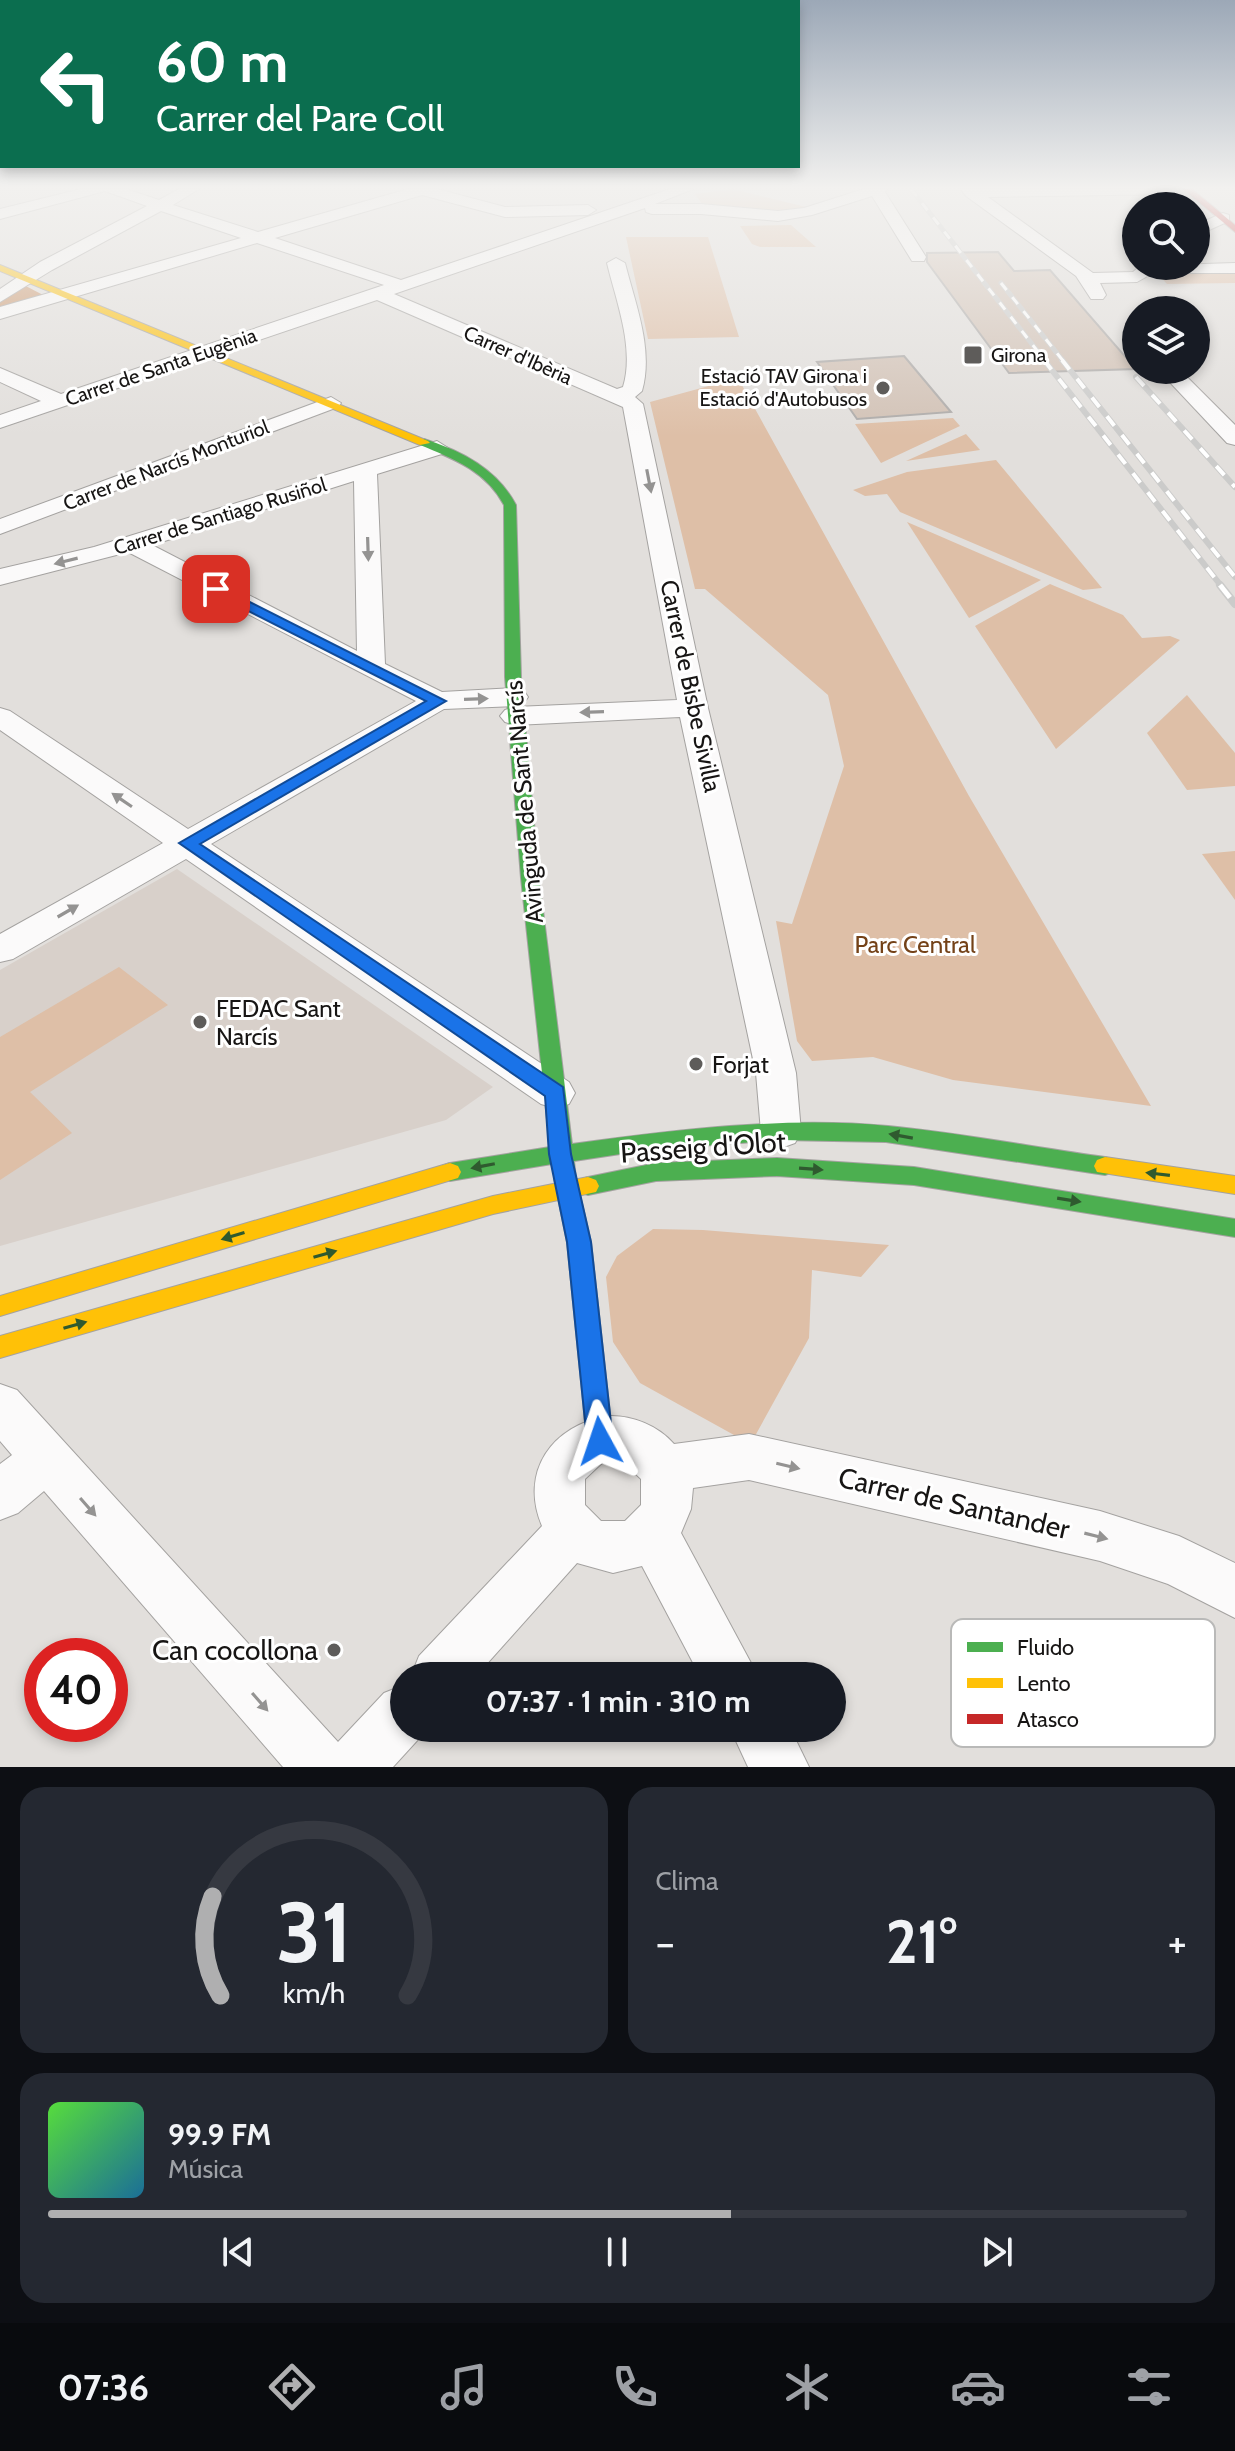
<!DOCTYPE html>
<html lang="es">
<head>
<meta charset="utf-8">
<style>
  :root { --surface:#171b24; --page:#242831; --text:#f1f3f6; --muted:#9ea1a6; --line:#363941; --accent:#afafb0 }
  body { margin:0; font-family:Cabin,sans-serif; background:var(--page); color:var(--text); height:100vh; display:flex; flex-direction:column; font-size:30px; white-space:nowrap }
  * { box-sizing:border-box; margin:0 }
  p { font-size:26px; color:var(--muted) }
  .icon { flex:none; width:44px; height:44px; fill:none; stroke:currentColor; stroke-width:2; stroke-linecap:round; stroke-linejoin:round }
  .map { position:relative; height:1767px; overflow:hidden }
  .details { display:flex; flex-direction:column; gap:20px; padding:20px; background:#0d0f14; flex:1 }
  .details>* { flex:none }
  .top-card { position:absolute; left:0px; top:0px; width:800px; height:168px; box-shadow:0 4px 12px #0003; background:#0b6e4f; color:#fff; overflow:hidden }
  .buttons { position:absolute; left:1122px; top:192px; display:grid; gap:16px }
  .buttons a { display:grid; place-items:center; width:88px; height:88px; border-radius:50%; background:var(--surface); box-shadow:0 4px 12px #0003; font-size:40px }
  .speed { position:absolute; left:24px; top:1638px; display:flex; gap:16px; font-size:40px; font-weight:700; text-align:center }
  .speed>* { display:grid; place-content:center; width:104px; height:104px; border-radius:50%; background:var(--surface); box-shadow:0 4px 12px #0003; line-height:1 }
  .speed .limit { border:12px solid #d22; background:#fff; color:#111 }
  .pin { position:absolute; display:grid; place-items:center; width:68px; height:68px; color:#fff; margin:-34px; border-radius:16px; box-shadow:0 4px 12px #0006 }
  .me { position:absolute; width:88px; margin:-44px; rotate:355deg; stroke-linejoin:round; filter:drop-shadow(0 0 6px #0008) }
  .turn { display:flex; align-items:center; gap:28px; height:168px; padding:0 24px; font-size:36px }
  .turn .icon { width:104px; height:104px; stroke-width:2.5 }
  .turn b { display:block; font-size:56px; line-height:68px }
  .big { font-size:60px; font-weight:700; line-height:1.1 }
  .details .tile { flex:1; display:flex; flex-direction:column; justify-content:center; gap:12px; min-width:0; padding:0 28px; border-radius:24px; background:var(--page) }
  .details .dial { align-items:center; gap:0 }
  .dial svg { height:208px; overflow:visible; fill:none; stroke:var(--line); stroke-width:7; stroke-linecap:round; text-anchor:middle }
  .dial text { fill:var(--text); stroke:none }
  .song { display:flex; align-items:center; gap:24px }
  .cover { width:96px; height:96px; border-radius:12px; background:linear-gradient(135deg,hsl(110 70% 55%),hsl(200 70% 35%)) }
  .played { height:8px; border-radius:4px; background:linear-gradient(90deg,var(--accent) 60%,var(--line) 60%) }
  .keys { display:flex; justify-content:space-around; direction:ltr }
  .heat { display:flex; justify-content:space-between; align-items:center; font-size:44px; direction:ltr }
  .details .tiles { flex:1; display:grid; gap:20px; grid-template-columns:1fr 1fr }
  .tile:last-child { grid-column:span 2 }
  .trip { position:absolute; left:390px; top:1662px; width:456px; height:80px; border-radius:40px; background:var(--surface); box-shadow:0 4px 12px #0003; font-weight:700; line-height:80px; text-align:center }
  .tab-bar { display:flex; height:128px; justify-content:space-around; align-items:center; background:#090b0e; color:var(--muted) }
  .tab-bar .icon { width:56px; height:56px }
  .tab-bar .active { color:var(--accent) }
  .tab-bar b { font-size:36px; color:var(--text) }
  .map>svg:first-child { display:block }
  .built { fill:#d8d0ca }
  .green { fill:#debfa7 }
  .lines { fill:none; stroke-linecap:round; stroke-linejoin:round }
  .canal { fill:#ca966d; fill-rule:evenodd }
  .building { fill:#d2c2b6; stroke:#aeaba9; stroke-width:2 }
  .street-casing { stroke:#a4a2a0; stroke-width:2 }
  .fast-casing { stroke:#a4a2a0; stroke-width:2 }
  .slow-casing { stroke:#a4a2a0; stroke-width:2 }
  .jam-casing { stroke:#a4a2a0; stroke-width:2 }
  .street { fill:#fbfafa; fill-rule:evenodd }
  .fast { fill:#4caf50; fill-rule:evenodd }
  .slow { fill:#ffc107; fill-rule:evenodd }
  .jam { fill:#c62828; fill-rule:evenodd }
  .rail-far2-casing { stroke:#cbcbca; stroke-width:5 }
  .rail-far1-casing { stroke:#cbcbca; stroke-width:6 }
  .rail-casing { stroke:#cbcbca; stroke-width:8 }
  .rail-far2 { stroke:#fff; stroke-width:3; stroke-dasharray:9; stroke-linecap:butt }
  .rail-far1 { stroke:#fff; stroke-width:4; stroke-dasharray:12; stroke-linecap:butt }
  .rail { stroke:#fff; stroke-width:5; stroke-dasharray:16; stroke-linecap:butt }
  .oneway { fill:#949392 }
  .oneway2 { fill:#2f5a2f }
  .route { fill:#1a73e8; stroke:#114b97; stroke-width:2 }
  .poi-dot { fill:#5e5c5a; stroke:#fff; stroke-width:3 }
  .labels { text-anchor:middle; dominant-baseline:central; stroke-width:6; stroke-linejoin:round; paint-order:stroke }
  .far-street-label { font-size:20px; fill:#171514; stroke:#fff }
  .far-poi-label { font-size:20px; fill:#171514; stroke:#fff; text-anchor:start }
  .street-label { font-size:24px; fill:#171514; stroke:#fff }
  .park-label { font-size:24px; fill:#744218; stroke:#fff }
  .poi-label { font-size:24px; fill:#171514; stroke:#fff; text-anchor:start }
  .near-street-label { font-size:28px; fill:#171514; stroke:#fff }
  .near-poi-label { font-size:28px; fill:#171514; stroke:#fff; text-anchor:end }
  .key { fill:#fff; stroke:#b9b9b8; stroke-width:2 }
  .key-label { font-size:22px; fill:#171514 }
</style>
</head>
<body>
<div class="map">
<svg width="1235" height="1767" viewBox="0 0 1235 1767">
  <rect width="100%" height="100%" fill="#e2dfdc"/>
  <path class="built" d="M 177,869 L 493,1087 L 446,1120 L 0,1246 L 0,970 Z"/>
  <g class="green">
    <path d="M 732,189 L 806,207 L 775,213 L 704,207 L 695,194 Z"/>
    <path d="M 791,225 L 816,247 L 760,247 L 752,244 L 740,226 Z"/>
    <path d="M 626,237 L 708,237 L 739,337 L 648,339 Z"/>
    <path d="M 1235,269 L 1235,283 L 1167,284 L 1157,273 Z"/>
    <path d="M 738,378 L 969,796 L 1151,1106 L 953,1080 L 873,1057 L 812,1061 L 797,1041 L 776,921 L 792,924 L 844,766 L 828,695 L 705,589 L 695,589 L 650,402 Z"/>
    <path d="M 953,418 L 960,426 L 881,463 L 855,424 Z"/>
    <path d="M 966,434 L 980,450 L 906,461 Z"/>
    <path d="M 996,460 L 1102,588 L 1083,590 L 900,512 L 887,494 L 865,496 L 853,490 L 907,472 Z"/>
    <path d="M 907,522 L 921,528 L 1041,580 L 969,618 Z"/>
    <path d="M 1050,584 L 1123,615 L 1142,638 L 1170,636 L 1180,640 L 1056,749 L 975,626 Z"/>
    <path d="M 1187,695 L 1235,753 L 1235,786 L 1187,790 L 1147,733 Z"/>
    <path d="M 1235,851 L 1235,900 L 1202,854 Z"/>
    <path d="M 119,967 L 168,1005 L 30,1092 L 72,1133 L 0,1180 L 0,1037 Z"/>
    <path d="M 653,1229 L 703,1230 L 889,1245 L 861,1277 L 812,1270 L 809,1338 L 755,1436 L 734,1435 L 640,1383 L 613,1342 L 606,1277 L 617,1256 Z"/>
  </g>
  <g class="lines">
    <path class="canal" d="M 20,283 L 45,296 L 42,300 L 0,312 L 0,294 Z"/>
  </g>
  <g class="building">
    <path d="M 998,252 L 1014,271 L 1050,270 L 1136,369 L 1009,373 L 927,262 L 927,253 Z"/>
    <path d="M 904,356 L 951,412 L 857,419 L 817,362 Z"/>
  </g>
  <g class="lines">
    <defs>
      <g id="street">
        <path d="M 81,189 L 126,189 L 159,200 L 179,189 L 199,189 L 173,205 L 258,232 L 408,189 L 437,189 L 505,207 L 588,205 L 596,210 L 588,215 L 505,217 L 422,195 L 275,238 L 401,280 L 670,189 L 693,189 L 655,204 L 701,204 L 778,211 L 804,208 L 864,189 L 888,189 L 885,192 L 926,257 L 924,261 L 912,261 L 872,196 L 812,215 L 778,221 L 701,214 L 652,214 L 646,212 L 645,208 L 394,294 L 617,389 L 623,387 C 635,348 616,301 607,263 L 616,258 L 625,263 C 635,303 654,349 642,391 L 635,397 L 643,404 L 708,708 L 796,1073 L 801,1132 L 795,1143 L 781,1148 L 767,1143 L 761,1132 L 756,1073 L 680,717 L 515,725 L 505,722 L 500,716 L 505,710 L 515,707 L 677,700 L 623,407 L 377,300 L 0,428 L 0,415 L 41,401 L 0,382 L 0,368 L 61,394 L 384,285 L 257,243 L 0,319 L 0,307 L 241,238 L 161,211 L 52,270 L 0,302 L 0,289 L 40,262 L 147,206 L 105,191 L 0,219 L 0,209 Z"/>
        <path d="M 961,189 L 1179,189 L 1171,194 L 988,197 L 1093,273 L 1133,272 L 1140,266 L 1235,263 L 1235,273 L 1153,273 L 1137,282 L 1100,283 L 1106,295 L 1103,299 L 1091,299 L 1076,276 L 966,196 Z"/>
        <path d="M 1223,213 L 1229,215 L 1229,221 L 1196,236 L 1196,225 Z"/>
        <path d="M 1162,370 L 1180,370 L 1235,425 L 1235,445 L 1227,443 L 1164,376 Z"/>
        <path d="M 331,397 L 341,403 L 338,407 L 0,534 L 0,519 Z"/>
        <path d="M 437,441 L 448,448 L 445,453 L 377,474 L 385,664 L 442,692 L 514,688 L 524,691 L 528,697 L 524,703 L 514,706 L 444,709 L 211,844 L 569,1082 L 575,1093 L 569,1104 L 555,1108 L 541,1104 L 186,859 L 13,959 L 0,962 L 0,934 L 163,843 L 0,730 L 0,708 L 10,711 L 188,829 L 416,701 L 128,552 L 0,585 L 0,569 L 94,547 ZM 354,481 L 357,651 L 152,545 Z"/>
        <path d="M 0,1384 L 17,1390 L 338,1742 L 384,1693 L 404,1685 L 404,1728 L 426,1728 L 424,1733 L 393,1767 L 283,1767 L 44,1491 L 18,1513 L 0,1520 L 0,1464 L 12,1455 L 0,1441 Z"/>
        <path d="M 608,1416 C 632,1415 659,1426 674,1444 L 749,1434 L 1100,1511 L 1179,1536 L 1235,1563 L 1235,1618 L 1168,1584 L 1100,1561 L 749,1480 L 693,1488 L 691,1509 L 681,1533 L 758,1676 L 700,1676 L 642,1566 L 613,1573 L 577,1563 L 476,1676 L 411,1676 L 419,1656 L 542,1526 C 519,1472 552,1425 608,1416 ZM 603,1462 L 623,1462 L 641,1479 L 641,1505 L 625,1521 L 601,1521 L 585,1505 L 585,1479 Z"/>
        <path d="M 730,1728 L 790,1728 L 809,1767 L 748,1767 Z"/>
      </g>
      <g id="fast">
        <path d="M 424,439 C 462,451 497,469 516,505 L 521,677 L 539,878 L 572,1144 C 675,1130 784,1116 888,1126 C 960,1133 1033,1147 1105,1157 L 1113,1160 L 1116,1166 L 1113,1172 L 1105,1175 L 886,1142 L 781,1140 L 647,1150 L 574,1161 L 576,1178 L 573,1184 L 565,1187 L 557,1184 L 552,1164 L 450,1181 L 442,1178 L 439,1172 L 442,1166 L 450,1163 L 550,1147 L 521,878 L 505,677 L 504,505 C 486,471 454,459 420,445 L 418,443 Z"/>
        <path d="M 777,1158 L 914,1167 L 1235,1219 L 1235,1237 L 914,1185 L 777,1176 L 656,1181 L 588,1195 L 580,1192 L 577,1186 L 580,1180 L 588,1177 L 656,1163 Z"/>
      </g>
      <g id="slow">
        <path d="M 0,265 L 428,441 L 430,443 L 420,445 L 0,271 Z"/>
        <path d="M 1105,1157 L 1235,1176 L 1235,1194 L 1097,1172 L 1094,1166 L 1097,1160 Z"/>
        <path d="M 450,1163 L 458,1166 L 461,1172 L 458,1178 L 0,1316 L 0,1296 Z"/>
        <path d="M 588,1177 L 596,1180 L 599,1186 L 596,1192 L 493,1214 L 0,1358 L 0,1336 L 493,1196 Z"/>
      </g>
      <g id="jam">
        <path d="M 1183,189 L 1192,189 L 1235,225 L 1235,232 Z"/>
        <path d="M 565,1169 L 573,1172 L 576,1178 L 591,1242 L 613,1441 L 609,1450 L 600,1453 L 591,1450 L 587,1441 L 567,1242 L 554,1178 L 557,1172 Z"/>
      </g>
    </defs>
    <use href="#street" class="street-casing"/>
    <use href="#fast" class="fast-casing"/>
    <use href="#slow" class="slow-casing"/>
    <use href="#jam" class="jam-casing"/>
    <use href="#street" class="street"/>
    <use href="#fast" class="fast"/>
    <use href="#slow" class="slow"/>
    <use href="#jam" class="jam"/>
    <defs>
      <g id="rail-far2">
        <path d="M 911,189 L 1046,362"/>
        <path d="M 1001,283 L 1064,362"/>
      </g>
      <g id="rail-far1">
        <path d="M 1044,360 L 1222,587"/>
        <path d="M 1062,360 L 1235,577"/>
        <path d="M 1136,377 L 1235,487"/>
      </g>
      <path id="rail" d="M 1220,585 L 1235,604"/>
    </defs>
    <use href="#rail-far2" class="rail-far2-casing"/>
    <use href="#rail-far1" class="rail-far1-casing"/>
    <use href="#rail" class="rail-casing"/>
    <use href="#rail-far2" class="rail-far2"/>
    <use href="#rail-far1" class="rail-far1"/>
    <use href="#rail" class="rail"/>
  </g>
  <defs><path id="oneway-solid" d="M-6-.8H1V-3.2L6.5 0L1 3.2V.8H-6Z" transform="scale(2)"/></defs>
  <g class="oneway">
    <use href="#oneway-solid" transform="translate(649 481) rotate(79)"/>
    <use href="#oneway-solid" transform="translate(368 549) rotate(88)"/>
    <use href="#oneway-solid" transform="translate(66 561) rotate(166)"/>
    <use href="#oneway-solid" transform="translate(476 699) rotate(-2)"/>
    <use href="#oneway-solid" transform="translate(592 712) rotate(178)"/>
    <use href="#oneway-solid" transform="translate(122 800) rotate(-146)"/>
    <use href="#oneway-solid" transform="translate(68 911) rotate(-30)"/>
    <use href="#oneway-solid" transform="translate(788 1466) rotate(13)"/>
    <use href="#oneway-solid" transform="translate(88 1507) rotate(49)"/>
    <use href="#oneway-solid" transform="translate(1096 1536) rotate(14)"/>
    <use href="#oneway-solid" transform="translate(260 1702) rotate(49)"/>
  </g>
  <g class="oneway2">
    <use href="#oneway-solid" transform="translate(901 1136) rotate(-170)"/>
    <use href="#oneway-solid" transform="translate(483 1166) rotate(169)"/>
    <use href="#oneway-solid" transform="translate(811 1169) rotate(4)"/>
    <use href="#oneway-solid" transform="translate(1158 1174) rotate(-173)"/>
    <use href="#oneway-solid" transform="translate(1069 1200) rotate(9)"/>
    <use href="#oneway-solid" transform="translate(233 1236) rotate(163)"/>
    <use href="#oneway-solid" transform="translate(325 1254) rotate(-16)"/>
    <use href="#oneway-solid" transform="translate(75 1325) rotate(-16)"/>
  </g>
  <linearGradient id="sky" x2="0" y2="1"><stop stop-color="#9ca8b7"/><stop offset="0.43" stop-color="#f2f1ef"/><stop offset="1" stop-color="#f2f1ef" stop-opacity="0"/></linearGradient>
  <rect width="1235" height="436" fill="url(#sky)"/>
  <path class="route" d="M 216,585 L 446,701 L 200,844 L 563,1087 L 571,1154 L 591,1242 L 613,1441 L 609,1450 L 600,1454 L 591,1450 L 587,1441 L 567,1242 L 549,1154 L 545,1096 L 179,843 L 426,701 L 211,592 L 209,589 Z"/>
  <g class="poi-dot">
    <rect x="963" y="345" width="20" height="20" rx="4"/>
    <circle cx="883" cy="388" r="8"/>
    <circle cx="200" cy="1022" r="8"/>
    <circle cx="696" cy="1064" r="8"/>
    <circle cx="334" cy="1650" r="8"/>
  </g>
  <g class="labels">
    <g class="far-street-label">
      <text transform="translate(518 355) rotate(24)">Carrer d'Ibèria</text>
      <text transform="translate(161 367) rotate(-19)">Carrer de Santa Eugènia</text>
      <text transform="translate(166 465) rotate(-21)">Carrer de Narcís Monturiol</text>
      <text transform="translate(220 516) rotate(-17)">Carrer de Santiago Rusiñol</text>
    </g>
    <g class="far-poi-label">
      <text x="991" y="355">Girona</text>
      <text x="867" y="376" text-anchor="end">Estació TAV Girona i<tspan x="867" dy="23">Estació d'Autobusos</tspan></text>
    </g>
    <g class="street-label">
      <text transform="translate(691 686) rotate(78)">Carrer de Bisbe Sivilla</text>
      <text transform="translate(524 802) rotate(-95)">Avinguda de Sant Narcís</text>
    </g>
    <g class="park-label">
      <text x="915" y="944">Parc Central</text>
    </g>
    <g class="poi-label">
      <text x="216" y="1008">FEDAC Sant<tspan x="216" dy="28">Narcís</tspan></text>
      <text x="712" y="1064">Forjat</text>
    </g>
    <g class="near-street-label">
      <text transform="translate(703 1147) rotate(-4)">Passeig d'Olot</text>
      <text transform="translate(954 1503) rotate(13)">Carrer de Santander</text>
    </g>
    <g class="near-poi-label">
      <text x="318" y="1650">Can cocollona</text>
    </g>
  </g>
  <rect x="951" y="1619" width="264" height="128" rx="12" class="key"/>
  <rect x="967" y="1642" width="36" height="10" fill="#4caf50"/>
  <rect x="967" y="1678" width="36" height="10" fill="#ffc107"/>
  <rect x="967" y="1714" width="36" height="10" fill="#c62828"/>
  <g class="key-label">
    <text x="1017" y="1655">Fluido</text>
    <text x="1017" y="1691">Lento</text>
    <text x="1017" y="1727">Atasco</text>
  </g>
</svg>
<div class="buttons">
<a><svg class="icon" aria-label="search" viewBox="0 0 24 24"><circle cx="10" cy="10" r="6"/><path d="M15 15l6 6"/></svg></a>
<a><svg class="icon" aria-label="layers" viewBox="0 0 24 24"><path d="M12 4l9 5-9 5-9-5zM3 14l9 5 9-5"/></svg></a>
</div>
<div class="speed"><div class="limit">40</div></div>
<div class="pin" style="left:216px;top:589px;background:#d93025"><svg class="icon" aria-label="arrive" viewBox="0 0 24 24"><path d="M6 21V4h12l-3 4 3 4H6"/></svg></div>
<svg class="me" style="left:600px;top:1441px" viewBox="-20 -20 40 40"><path d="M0-17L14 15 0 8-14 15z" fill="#1a73e8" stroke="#fff" stroke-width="4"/></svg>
<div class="trip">07:37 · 1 min · 310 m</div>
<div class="top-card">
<div class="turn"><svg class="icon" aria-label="left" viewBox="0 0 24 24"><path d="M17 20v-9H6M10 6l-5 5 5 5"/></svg><div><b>60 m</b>Carrer del Pare Coll</div></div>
</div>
</div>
<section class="details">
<div class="tiles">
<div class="tile dial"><svg viewBox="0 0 100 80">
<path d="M14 69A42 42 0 1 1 86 69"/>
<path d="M14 69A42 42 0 0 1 11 31" stroke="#afafb0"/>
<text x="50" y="56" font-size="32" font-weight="700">31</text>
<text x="50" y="72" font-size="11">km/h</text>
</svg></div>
<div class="tile"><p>Clima</p>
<div class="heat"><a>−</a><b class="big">21°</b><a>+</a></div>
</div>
<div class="tile">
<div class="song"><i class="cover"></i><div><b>99.9 FM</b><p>Música</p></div></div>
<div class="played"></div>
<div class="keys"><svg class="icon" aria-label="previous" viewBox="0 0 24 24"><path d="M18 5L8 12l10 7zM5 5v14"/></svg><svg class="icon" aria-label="pause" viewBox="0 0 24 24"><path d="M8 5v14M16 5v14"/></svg><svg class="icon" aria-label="next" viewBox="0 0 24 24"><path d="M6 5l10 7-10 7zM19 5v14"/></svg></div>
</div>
</div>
</section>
<nav class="tab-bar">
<b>07:36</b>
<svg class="icon active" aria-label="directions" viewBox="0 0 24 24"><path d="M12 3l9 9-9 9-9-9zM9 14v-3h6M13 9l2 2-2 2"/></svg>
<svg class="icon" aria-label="music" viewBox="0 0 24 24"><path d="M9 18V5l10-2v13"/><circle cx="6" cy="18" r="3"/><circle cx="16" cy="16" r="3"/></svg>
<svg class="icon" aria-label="phone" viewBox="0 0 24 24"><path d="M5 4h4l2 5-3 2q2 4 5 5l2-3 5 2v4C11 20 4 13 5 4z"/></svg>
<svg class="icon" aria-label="climate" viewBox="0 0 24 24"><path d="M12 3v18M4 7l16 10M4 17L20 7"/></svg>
<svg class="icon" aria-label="car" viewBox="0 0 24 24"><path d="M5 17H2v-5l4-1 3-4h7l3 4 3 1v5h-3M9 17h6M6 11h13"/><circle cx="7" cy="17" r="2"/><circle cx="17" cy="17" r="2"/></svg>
<svg class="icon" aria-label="filters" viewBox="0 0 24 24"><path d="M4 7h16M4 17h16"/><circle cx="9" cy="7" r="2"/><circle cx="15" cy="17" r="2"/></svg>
</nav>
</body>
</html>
